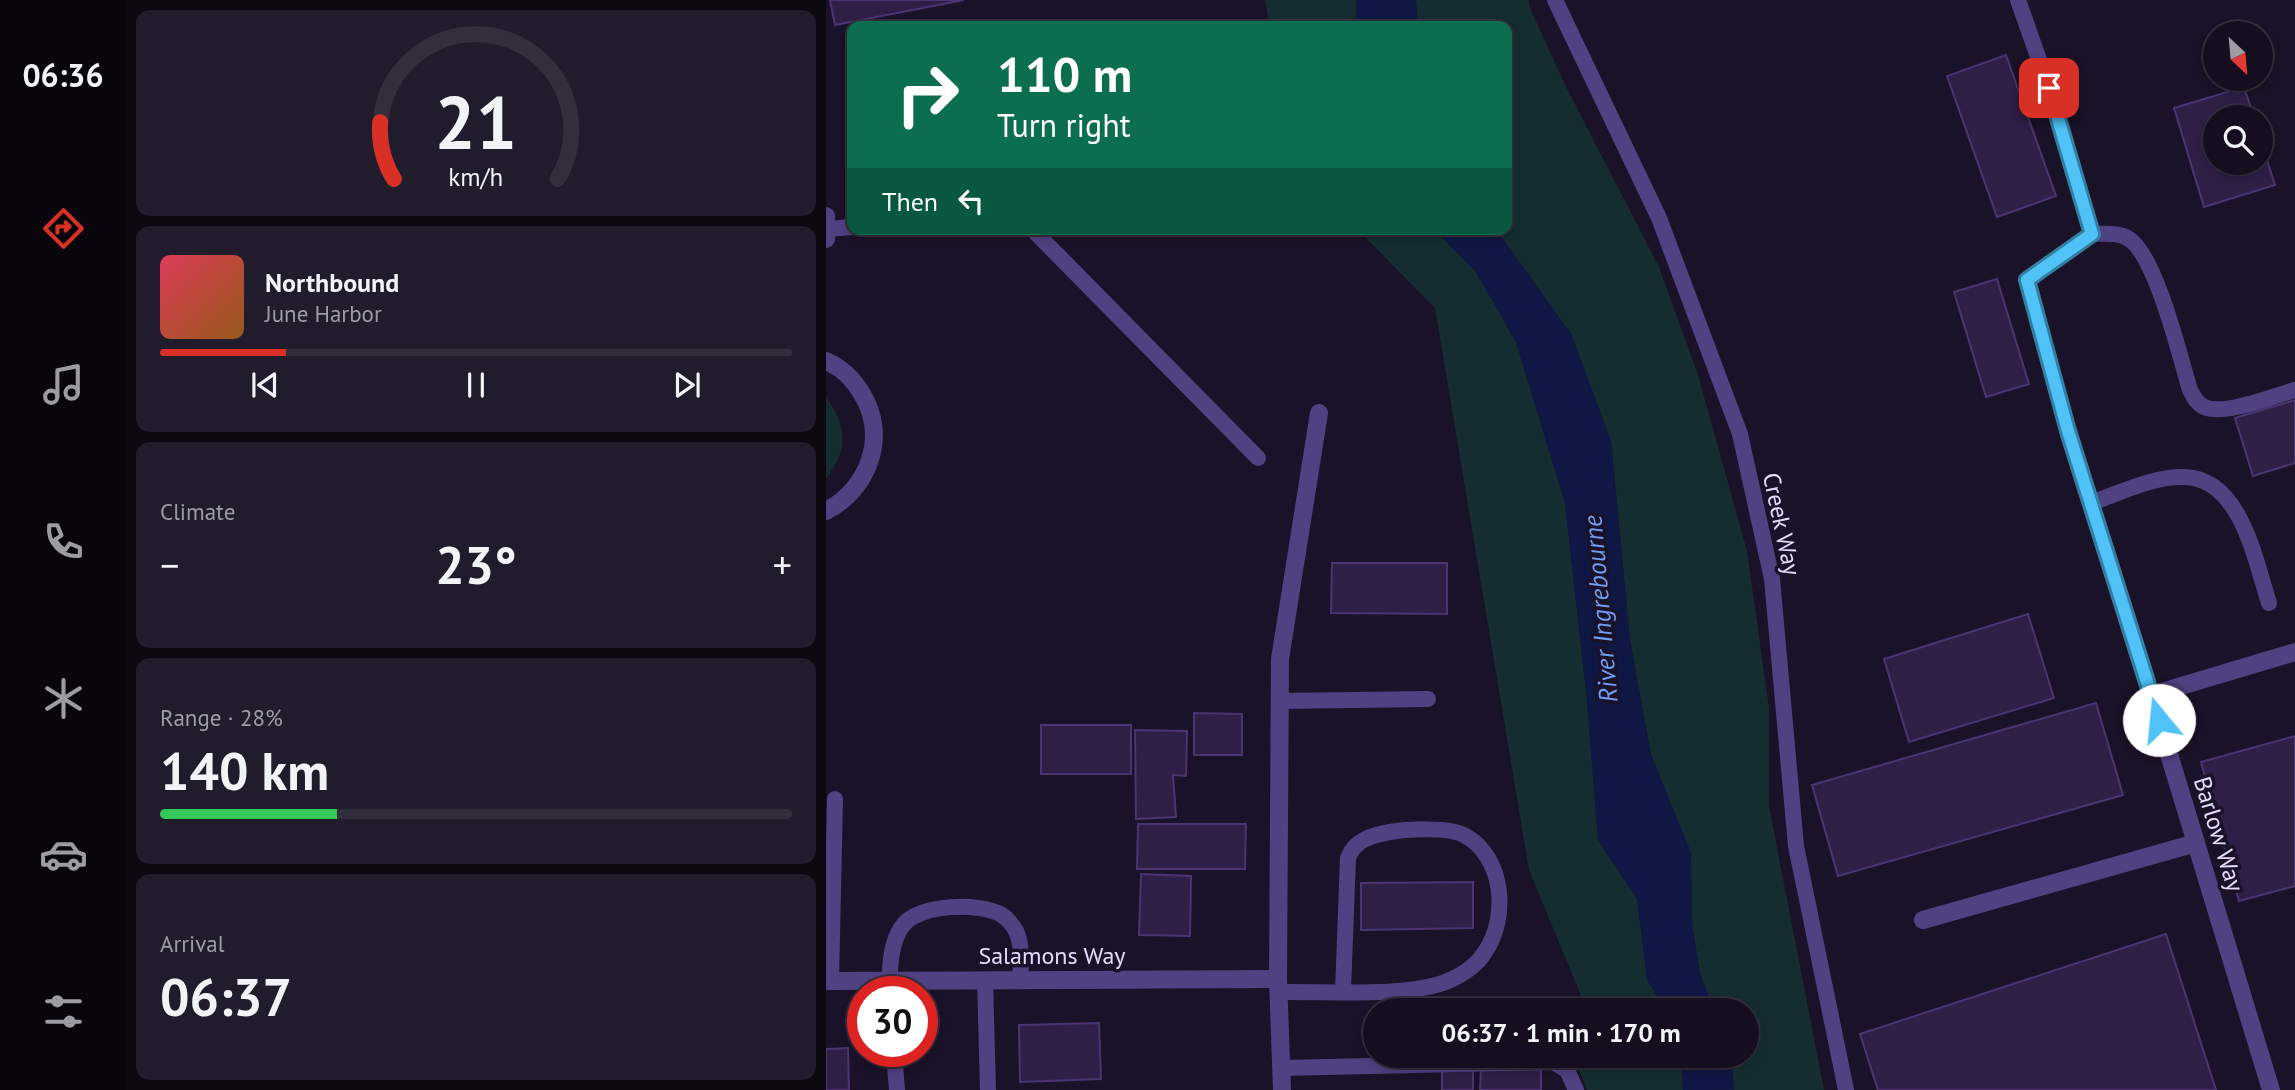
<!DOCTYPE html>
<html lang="en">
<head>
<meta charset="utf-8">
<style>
  :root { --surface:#140e1e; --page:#211c2b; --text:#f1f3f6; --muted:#9d9ca4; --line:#332e3c; --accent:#d93025 }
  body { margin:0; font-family:"PT Sans",sans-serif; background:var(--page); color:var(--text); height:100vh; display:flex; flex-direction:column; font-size:26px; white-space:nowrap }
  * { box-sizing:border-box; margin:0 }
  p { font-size:23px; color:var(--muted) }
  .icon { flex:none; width:38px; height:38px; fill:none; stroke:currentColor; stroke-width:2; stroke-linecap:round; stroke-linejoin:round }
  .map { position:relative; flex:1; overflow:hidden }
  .side { display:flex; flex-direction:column; gap:10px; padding:10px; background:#0b0810; width:700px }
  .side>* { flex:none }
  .guide { position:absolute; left:21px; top:21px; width:665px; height:214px; border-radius:14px; box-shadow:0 4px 10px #0003,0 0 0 2px var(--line); background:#0b6e4f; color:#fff; overflow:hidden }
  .needle { width:46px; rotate:154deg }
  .fabs { position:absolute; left:1377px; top:21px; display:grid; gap:14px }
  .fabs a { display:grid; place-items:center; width:70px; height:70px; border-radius:50%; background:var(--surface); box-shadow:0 4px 10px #0003,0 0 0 2px var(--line); font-size:35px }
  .speed { position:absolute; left:21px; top:976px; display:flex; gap:14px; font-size:35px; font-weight:700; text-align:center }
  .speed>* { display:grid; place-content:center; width:91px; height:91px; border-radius:50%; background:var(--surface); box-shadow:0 4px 10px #0003,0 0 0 2px var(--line); line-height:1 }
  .speed .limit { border:10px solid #d22; background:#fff; color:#111 }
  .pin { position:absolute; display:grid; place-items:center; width:60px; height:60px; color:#fff; margin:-30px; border-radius:14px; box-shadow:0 4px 10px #0006 }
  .me { position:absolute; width:77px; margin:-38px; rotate:343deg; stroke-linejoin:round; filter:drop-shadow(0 0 5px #0008) }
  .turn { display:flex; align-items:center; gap:24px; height:147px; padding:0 35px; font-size:32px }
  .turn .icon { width:91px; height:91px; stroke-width:2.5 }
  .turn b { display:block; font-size:49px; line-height:60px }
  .then { display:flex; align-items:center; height:66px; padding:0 35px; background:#0003; gap:14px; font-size:26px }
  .big { font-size:52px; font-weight:600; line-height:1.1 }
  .side .card { flex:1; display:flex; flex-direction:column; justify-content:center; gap:10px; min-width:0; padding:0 24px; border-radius:14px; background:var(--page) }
  .side .dial { align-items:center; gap:0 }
  .dial svg { height:182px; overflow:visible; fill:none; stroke:var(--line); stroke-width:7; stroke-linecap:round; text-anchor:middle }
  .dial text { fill:var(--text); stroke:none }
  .song { display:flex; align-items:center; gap:21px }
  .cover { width:84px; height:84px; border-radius:10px; background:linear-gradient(135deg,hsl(350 70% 55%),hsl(30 70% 35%)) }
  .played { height:7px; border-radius:4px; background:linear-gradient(90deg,var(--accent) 20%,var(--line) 20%) }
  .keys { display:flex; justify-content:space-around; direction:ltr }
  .heat { display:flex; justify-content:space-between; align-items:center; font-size:38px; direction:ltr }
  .charge { height:10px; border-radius:5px; background:linear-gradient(90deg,#34c759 28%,var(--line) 0) }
  .trip { position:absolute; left:537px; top:998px; width:396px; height:70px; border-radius:35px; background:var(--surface); box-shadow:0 4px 10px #0003,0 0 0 2px var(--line); font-weight:600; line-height:70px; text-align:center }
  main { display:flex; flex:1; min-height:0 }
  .menu { display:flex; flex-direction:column; width:126px; justify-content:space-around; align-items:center; background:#08060c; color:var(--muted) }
  .menu .icon { width:49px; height:49px }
  .menu .selected { color:var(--accent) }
  .menu b { font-size:32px; color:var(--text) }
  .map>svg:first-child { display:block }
  .green { fill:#152d31 }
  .water { fill:#0f1844 }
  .building { fill:#2f1f47; stroke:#4c3372; stroke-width:2 }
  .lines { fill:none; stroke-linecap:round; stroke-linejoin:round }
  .service { stroke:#504183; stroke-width:16 }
  .minor { stroke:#504183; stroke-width:18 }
  .route-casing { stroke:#337fa1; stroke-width:18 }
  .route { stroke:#4fc3f7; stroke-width:12 }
  .labels { text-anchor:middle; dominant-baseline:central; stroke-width:7; stroke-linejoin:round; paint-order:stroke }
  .street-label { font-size:24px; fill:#e5dbfc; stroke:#1a1228 }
  .water-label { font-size:26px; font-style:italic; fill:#719ef5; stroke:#1a1228 }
</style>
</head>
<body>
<main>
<nav class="menu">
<b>06:36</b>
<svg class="icon selected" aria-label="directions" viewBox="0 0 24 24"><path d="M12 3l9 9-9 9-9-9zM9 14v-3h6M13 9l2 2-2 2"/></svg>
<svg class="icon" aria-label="music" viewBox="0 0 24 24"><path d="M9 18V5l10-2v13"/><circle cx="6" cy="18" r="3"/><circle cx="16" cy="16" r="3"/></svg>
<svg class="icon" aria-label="phone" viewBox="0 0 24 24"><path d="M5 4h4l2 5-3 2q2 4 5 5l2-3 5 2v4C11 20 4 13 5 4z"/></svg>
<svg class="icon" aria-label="climate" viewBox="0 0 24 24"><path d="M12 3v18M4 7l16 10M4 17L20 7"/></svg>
<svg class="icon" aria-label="car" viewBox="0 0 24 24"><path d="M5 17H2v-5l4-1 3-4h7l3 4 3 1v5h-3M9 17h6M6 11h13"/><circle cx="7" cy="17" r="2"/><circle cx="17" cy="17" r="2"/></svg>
<svg class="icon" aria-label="filters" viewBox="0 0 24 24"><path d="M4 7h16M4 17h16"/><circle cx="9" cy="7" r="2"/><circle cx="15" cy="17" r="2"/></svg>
</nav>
<section class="side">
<div class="card dial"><svg viewBox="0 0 100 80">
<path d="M14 69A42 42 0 1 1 86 69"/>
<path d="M14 69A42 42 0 0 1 8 44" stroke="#d93025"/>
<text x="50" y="56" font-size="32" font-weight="700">21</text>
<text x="50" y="72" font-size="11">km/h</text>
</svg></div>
<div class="card">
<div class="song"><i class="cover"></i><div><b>Northbound</b><p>June Harbor</p></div></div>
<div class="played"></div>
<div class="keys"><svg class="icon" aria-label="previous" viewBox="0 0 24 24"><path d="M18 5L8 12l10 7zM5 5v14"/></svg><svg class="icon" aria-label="pause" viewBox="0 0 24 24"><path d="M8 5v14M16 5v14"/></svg><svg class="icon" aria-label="next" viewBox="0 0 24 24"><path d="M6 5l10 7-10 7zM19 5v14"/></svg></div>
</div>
<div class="card"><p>Climate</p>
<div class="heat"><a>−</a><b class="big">23°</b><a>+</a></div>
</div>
<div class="card"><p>Range · 28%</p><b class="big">140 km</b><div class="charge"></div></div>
<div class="card"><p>Arrival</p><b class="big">06:37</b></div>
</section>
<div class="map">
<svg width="1469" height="1090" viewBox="0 0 1469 1090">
  <rect width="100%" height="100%" fill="#1a1228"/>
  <g class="green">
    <path d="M 439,0 L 530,0 L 531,26 L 444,26 Z"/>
    <path d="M 590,0 L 703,0 L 704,8 L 740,87 L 833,267 L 872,375 L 921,551 L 943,708 L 943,806 L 998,1090 L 908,1090 L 905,1055 L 920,1055 L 920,1010 L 888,1010 L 874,974 L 866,924 L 865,853 L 825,755 L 804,640 L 785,441 L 745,334 L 670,229 L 681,229 L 681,26 L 592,26 Z"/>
    <path d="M 531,229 L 608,229 L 650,272 L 690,342 L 739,503 L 761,700 L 772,840 L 811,899 L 821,979 L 839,1010 L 761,1010 L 703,870 L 609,308 Z"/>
    <path d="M 0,397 C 21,426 23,450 0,478 Z"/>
    <path d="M 747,1055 L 855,1055 L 857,1090 L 761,1090 Z"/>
  </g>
  <g class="water">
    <path d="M 530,0 L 590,0 L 592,26 L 531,26 Z"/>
    <path d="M 608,229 L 670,229 L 745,334 L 785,441 L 804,640 L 825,755 L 865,853 L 866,925 L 874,974 L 888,1010 L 839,1010 L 821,979 L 811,899 L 772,840 L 761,700 L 739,503 L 690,342 L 650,272 Z"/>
    <path d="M 855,1055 L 905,1055 L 908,1090 L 857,1090 Z"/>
  </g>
  <g class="building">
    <path d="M 4,0 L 138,0 L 9,25 Z"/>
    <path d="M 1180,55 L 1230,196 L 1171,217 L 1121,76 Z"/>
    <path d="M 1418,87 L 1428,117 L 1390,117 L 1390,163 L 1435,163 L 1435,141 L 1449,185 L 1378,207 L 1348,108 Z"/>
    <path d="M 1171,279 L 1203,384 L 1160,397 L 1128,292 Z"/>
    <path d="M 1469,400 L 1469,463 L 1427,476 L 1409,418 Z"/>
    <path d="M 506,563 L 621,563 L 621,614 L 505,613 Z"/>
    <path d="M 1202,614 L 1228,698 L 1083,742 L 1058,659 Z"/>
    <path d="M 1270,703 L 1297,795 L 1012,876 L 986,785 Z"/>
    <path d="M 368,713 L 416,714 L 416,755 L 368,755 Z"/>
    <rect x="215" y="725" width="90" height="49"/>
    <path d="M 309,730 L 361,731 L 360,776 L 347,775 L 350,817 L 310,819 Z"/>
    <path d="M 1469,736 L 1469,886 L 1413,901 L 1375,762 Z"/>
    <path d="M 312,824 L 420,824 L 419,869 L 311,869 Z"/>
    <path d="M 315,874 L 365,876 L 364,936 L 313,935 Z"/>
    <path d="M 647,882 L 647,928 L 535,930 L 535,883 Z"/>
    <path d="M 1340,934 L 1390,1090 L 1052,1090 L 1034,1034 Z"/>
    <path d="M 273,1023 L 275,1079 L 194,1082 L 193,1025 Z"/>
    <path d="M 22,1048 L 23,1090 L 0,1090 L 0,1049 Z"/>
    <path d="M 655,1067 L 715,1068 L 715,1090 L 654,1090 Z"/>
    <rect x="616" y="1068" width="31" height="22"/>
  </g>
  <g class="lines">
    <g class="service">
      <path d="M 729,0 L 833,218 L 914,434 L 946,579 L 970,846 L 1020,1090"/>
      <path d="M 1192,0 L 1223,88 L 1266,234 L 1201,280 L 1242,431"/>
      <path d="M 2,229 L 26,227"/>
      <path d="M 206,229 L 432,458"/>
      <path d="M 1266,234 C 1279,234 1292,232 1303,239 C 1330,256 1354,357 1364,390 C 1368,397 1370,403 1378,407 C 1398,416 1448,396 1469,390"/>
      <path d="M 1265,503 C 1294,493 1327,476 1359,477 C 1415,479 1429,560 1443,603"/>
      <path d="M 454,701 L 602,699"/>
      <path d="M 159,980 L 162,1090"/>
      <path d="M 5,981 L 9,799"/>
      <path d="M 64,992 C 63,972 64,940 78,924 C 95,904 154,902 176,915 C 181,918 188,927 190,931 C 197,946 195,964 194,980"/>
      <path d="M 452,992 C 499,991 581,998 622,981 C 636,975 651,965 659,952 C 683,917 678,856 638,835 C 623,827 582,829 564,832 C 547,835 528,840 522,858 L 517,991"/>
      <path d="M 68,1052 L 71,1090"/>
      <path d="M 455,1068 L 727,1062 L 741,1070 L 750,1090"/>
    </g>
    <g class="minor">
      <path d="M 0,216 L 0,239"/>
      <path d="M 0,361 C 15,367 28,380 36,394 C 62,436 43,489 0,511"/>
      <path d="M 1242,431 L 1325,695"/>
      <path d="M 1097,920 L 1370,843"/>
      <path d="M 0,981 L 452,979"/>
      <path d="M 456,1090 L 452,979 L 454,659 L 493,413"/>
      <path d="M 1445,1090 L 1325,695 L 1469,652"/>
    </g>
  </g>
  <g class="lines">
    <defs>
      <path id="route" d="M 1223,88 L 1266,234 L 1201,280 L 1242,431 L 1333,720"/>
    </defs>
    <use href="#route" class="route-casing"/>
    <use href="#route" class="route"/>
  </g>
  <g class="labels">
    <g class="street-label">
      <text transform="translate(956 524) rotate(78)">Creek Way</text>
      <text transform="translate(1393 834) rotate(73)">Barlow Way</text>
      <text x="226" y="955">Salamons Way</text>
    </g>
    <g class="water-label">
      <text transform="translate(774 609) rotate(-95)">River Ingrebourne</text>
    </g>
  </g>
</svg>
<div class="fabs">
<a><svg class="needle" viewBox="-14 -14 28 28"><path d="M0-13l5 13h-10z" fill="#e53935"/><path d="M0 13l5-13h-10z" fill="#9d9ca4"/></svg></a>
<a><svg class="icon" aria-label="search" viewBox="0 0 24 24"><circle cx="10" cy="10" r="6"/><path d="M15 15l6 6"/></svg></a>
</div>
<div class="speed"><div class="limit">30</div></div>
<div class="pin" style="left:1223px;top:88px;background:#d93025"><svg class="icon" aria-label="arrive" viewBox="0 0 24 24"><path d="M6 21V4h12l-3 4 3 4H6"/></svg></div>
<svg class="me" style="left:1333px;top:720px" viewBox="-20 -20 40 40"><circle r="19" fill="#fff"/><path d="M0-13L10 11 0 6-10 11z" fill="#4fc3f7"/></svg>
<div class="trip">06:37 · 1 min · 170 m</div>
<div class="guide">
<div class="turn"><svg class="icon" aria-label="right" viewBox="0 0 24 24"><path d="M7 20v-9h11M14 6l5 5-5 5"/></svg><div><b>110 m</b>Turn right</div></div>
<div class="then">Then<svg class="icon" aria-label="left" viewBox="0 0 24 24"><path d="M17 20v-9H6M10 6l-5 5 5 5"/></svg></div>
</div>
</div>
</main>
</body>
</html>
